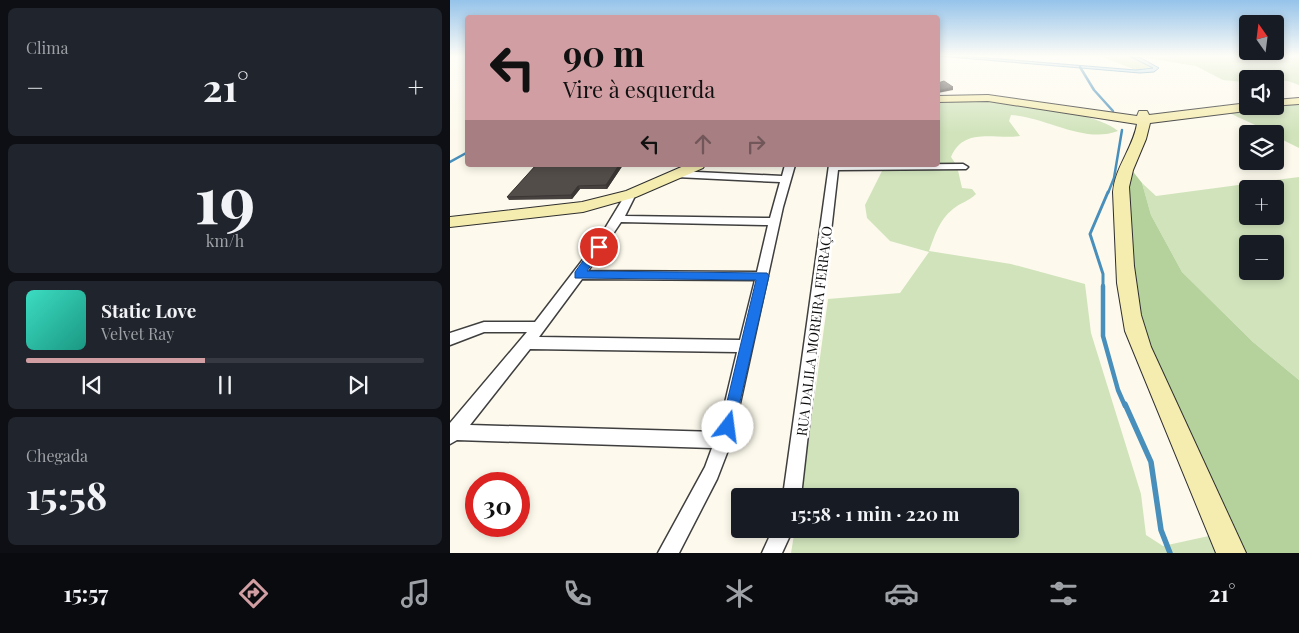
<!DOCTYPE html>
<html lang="pt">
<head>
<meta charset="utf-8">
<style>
  :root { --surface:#171b24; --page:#20242c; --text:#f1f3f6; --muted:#9ea1a6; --line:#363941; --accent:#d19ea3 }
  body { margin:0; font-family:"Playfair Display",serif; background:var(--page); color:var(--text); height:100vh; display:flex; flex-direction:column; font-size:19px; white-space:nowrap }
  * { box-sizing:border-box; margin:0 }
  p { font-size:16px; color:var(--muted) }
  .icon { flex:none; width:28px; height:28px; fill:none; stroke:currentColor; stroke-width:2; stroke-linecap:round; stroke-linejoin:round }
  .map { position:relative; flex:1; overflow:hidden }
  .sheet { display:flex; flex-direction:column; gap:8px; padding:8px; background:#0d0f14; width:450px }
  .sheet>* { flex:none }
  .guide { position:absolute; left:15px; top:15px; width:475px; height:152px; border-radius:5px; box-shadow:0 2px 8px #0003; background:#d19ea3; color:#111; overflow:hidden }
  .needle { width:32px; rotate:346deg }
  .controls { position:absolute; left:789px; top:15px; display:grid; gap:10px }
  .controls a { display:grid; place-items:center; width:45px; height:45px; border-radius:5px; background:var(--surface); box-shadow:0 2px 8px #0003; font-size:25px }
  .speed { position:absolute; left:15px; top:472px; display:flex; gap:10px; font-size:25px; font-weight:700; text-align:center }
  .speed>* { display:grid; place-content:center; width:65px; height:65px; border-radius:50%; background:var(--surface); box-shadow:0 2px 8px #0003; line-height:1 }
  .speed .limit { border:8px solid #d22; background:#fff; color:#111 }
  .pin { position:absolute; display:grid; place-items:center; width:42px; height:42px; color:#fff; margin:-21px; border:2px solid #fff; border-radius:50%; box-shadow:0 1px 5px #0007 }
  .me { position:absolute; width:55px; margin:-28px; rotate:15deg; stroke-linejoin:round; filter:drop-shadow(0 0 4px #0008) }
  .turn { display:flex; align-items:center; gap:18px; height:105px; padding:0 15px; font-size:22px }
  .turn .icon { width:65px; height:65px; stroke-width:2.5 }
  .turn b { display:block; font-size:35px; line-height:42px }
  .lanes { display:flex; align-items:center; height:48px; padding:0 15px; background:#0003; justify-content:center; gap:25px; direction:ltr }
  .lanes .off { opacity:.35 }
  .big { font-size:38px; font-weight:700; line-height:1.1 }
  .sheet .card { flex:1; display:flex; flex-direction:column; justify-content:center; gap:8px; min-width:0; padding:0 18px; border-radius:8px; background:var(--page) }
  .sheet .dial { align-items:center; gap:0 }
  .dial b { font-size:65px; line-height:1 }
  .song { display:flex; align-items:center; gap:15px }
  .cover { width:60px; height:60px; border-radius:8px; background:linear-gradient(135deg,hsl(170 70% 55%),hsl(170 70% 35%)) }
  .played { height:5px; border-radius:2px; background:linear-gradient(90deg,var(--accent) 45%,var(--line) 45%) }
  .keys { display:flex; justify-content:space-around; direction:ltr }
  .heat { display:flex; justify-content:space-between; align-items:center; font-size:28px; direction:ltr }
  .trip { position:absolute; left:281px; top:488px; width:288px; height:50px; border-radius:5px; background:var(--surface); box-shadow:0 2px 8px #0003; font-weight:700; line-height:50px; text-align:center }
  .menu { display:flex; height:80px; justify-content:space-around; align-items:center; background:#090b0e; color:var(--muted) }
  .menu .icon { width:35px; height:35px }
  .menu .current { color:var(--accent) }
  .menu b { font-size:22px; color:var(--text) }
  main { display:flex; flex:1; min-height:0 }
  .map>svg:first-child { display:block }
  .green { fill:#d0e3bb; fill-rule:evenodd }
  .forest { fill:#b5d29d }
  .water { fill:#b8daee; stroke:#488fbc }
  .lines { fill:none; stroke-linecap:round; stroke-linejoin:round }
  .stream-far3 { stroke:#488fbc; stroke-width:2.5 }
  .stream-far2 { stroke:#488fbc; stroke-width:3 }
  .stream-far1 { stroke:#488fbc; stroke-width:4.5 }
  .stream { stroke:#488fbc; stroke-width:5.5 }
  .street-casing { stroke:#3f3f3f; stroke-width:3 }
  .secondary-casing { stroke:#2e2e2e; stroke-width:2 }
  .street { fill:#fff; fill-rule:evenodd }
  .secondary { fill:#f5ecb0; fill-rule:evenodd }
  .wall { fill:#474240 }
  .shaded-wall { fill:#3a3634 }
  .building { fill:#534d4a; stroke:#3a3634 }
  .route { fill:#1a73e8; stroke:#114b97 }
  .labels { text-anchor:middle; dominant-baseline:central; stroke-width:5; stroke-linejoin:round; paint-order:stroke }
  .street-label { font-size:14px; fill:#0c0c0c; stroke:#fff }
</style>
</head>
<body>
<main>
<section class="sheet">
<div class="card"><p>Clima</p>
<div class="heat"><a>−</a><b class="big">21°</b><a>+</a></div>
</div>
<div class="card dial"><b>19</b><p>km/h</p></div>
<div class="card">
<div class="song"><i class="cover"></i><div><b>Static Love</b><p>Velvet Ray</p></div></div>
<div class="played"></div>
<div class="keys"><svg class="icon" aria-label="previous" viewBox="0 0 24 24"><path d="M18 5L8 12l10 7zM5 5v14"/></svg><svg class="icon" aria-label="pause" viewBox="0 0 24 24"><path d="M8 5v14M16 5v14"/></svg><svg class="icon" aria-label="next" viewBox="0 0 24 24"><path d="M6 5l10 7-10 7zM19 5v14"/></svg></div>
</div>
<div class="card"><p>Chegada</p><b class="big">15:58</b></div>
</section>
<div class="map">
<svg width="849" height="553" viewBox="0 0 849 553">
  <rect width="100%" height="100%" fill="#fdfaed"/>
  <g class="green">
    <path d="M 650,56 L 679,56 L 703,67 L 686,70 Z"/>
    <path d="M 685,56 L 849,56 L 849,85 L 838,81 L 825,81 L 825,79 L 798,79 L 797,82 L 794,82 L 773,80 L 746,66 Z"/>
    <path d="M 530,100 C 563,103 644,111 668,131 C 634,144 596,117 561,115 L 559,121 L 570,136 C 545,140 514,126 501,157 L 507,166 L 512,188 L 522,189 L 526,194 C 519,201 510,203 503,209 C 489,220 485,235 479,251 L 561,264 L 635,284 L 641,333 L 691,494 L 696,535 L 713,546 L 768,534 L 776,553 L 341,553 L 345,529 L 560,529 L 560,496 L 351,496 L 378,299 L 450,293 L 479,252 L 440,241 L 417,218 L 415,205 L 435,165 L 488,165 L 488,103 Z"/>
    <path d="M 849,103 L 849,148 L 825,136 L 825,134 L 777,112 Z"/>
    <path d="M 849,177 L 849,380 L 803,342 L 732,272 L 701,215 L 692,183 L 706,196 ZM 798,189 L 825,189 L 825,216 L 798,216 ZM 798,244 L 825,244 L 825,271 L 798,271 Z"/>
  </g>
  <path class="forest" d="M 681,169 L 692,183 L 701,215 L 732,272 L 803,342 L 849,380 L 849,553 L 776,553 L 692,334 L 678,254 L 679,173 Z"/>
  <path class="water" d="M 488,56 L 513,56 L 686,70 L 703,68 L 679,56 L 691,58 L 709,68 L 704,72 L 690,73 Z"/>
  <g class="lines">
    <g class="stream-far3">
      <path d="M 630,67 L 644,90 L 663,111"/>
      <path d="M 0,162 L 18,152"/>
      <path d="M 658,193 L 664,178 L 672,130"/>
    </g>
    <path class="stream-far2" d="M 653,287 L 653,274 L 640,234 L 658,192"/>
    <path class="stream-far1" d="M 653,286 L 653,336 L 668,390 L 675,406"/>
    <path class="stream" d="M 675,404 L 701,462 L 711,530 L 720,553"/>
    <defs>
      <g id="street">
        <path d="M 513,164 L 518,167 L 516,169 L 388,170 L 351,496 L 333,496 L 379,165 Z"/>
        <path d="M 335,165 L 345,165 L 333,207 L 282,440 L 267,479 L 229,553 L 208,553 L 255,467 L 262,448 L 7,440 L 0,444 L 0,423 L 77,332 L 34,332 L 0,345 L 0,333 L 34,322 L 85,322 L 148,240 L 177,192 L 185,192 L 186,194 L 175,216 L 320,218 L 330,182 L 226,177 L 221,174 L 226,171 L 332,176 ZM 171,222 L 318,225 L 307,272 L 138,271 ZM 132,279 L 305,280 L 290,340 L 89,337 ZM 80,349 L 287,352 L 268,432 L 20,425 Z"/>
        <path d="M 323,529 L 343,529 L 332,553 L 312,553 Z"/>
      </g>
      <g id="secondary">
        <path d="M 538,95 L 687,116 L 689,111 L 697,111 L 699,115 L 798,103 L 798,106 L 810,106 L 804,110 L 700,123 L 696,139 L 683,170 L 679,187 L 684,266 L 691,315 L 701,347 L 796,553 L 766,553 L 675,331 L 667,283 L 663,192 C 665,167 683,148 687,124 L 538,101 L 488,102 L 488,96 Z"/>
        <path d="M 849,98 L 849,104 L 821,106 L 825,106 L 825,100 Z"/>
        <path d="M 236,165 L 255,165 L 253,168 L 186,197 L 133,212 L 0,227 L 0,217 L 132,202 L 176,191 Z"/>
      </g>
    </defs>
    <use href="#street" class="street-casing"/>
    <use href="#secondary" class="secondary-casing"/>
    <use href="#street" class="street"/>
    <use href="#secondary" class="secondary"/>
  </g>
  <path class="wall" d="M 86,165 L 173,165 L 157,189 L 130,189 L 122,199 L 59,200 L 57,197 Z"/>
  <g class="shaded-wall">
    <path d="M 503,87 L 503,90 L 488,93 L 488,91 Z"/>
    <path d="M 169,165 L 173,165 L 157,189 L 156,185 Z"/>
    <path d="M 128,186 L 130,189 L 122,199 L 121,195 Z"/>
  </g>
  <g class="building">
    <path d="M 494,81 L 503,87 L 488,91 L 488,83 Z"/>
    <path d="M 86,165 L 169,165 L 156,185 L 128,186 L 121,195 L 57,197 Z"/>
  </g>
  <linearGradient id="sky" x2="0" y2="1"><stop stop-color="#95c3ea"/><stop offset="0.42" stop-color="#fefdf7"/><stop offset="1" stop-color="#fefdf7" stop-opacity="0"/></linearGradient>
  <rect width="849" height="133" fill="url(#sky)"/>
  <path class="route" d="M 149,243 L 154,247 L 137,271 L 317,273 L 319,276 L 283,432 L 278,434 L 273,432 L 271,427 L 306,280 L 125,278 L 125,272 L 145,244 Z"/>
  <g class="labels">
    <g class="street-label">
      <text transform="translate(364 331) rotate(-83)">RUA DALILA MOREIRA FERRAÇO</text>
    </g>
  </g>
</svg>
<div class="controls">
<a><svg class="needle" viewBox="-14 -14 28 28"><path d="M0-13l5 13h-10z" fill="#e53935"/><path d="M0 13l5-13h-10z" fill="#9ea1a6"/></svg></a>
<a><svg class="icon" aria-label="sound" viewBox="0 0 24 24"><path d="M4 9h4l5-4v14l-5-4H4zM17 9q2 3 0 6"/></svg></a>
<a><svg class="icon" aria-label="layers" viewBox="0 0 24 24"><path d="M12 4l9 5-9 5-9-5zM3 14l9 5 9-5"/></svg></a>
<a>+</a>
<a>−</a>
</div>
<div class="speed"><div class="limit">30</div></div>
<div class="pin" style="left:149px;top:247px;background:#d93025"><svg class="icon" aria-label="arrive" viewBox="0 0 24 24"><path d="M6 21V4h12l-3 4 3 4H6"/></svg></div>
<svg class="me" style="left:278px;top:427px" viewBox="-20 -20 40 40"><circle r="19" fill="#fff"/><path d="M0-13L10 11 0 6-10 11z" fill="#1a73e8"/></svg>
<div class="trip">15:58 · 1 min · 220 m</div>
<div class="guide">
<div class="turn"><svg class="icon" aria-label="left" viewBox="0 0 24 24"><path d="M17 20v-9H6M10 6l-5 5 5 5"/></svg><div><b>90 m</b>Vire à esquerda</div></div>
<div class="lanes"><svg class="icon" aria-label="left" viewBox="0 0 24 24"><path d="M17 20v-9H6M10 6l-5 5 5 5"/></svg><svg class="icon off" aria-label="ahead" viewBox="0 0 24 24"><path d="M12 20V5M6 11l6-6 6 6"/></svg><svg class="icon off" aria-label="right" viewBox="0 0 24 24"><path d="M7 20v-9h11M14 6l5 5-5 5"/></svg></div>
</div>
</div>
</main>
<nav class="menu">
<b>15:57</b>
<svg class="icon current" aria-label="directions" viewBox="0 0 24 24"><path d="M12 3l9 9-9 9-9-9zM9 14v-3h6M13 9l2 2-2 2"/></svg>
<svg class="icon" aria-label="music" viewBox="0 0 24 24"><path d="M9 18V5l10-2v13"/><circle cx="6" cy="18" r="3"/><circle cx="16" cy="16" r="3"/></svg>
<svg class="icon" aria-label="phone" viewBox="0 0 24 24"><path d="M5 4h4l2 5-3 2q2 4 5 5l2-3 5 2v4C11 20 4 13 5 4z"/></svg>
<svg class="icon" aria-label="climate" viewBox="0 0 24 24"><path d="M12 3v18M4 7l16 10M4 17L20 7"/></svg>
<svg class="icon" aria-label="car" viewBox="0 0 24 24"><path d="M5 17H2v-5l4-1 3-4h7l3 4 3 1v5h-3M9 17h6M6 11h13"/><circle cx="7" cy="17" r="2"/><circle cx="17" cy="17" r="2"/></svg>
<svg class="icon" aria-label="filters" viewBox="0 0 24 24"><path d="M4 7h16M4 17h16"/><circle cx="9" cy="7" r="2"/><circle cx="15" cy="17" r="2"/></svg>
<b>21°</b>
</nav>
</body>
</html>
